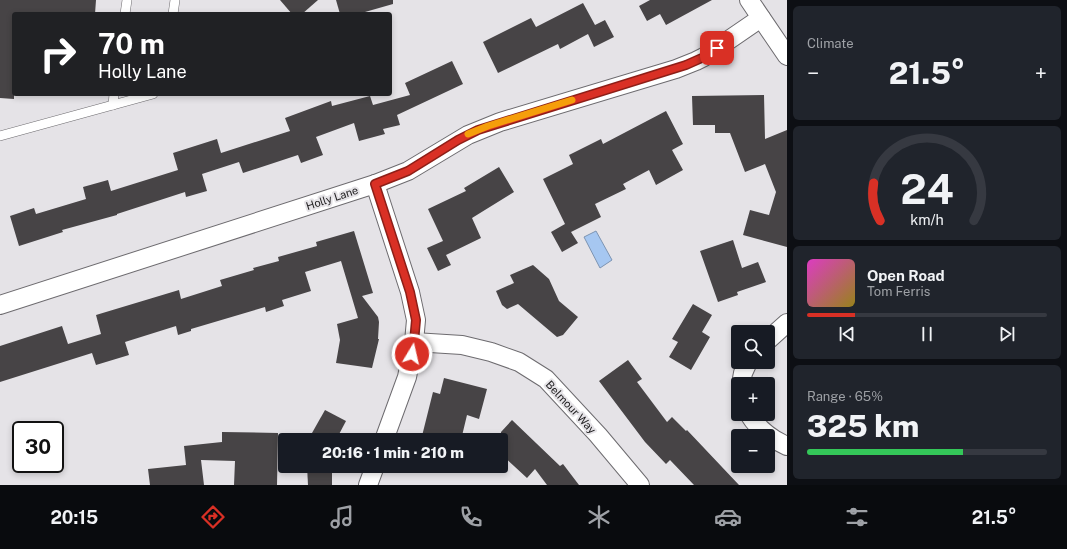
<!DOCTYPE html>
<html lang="en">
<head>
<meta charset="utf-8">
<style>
  :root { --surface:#171b24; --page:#20242c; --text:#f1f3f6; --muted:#9ea1a6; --line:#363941; --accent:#d93025 }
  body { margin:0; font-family:"Public Sans",sans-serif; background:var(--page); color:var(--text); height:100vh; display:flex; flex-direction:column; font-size:15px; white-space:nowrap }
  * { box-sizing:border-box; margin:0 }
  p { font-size:13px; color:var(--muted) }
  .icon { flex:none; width:22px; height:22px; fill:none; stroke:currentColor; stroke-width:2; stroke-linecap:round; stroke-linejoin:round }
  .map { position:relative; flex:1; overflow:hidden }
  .sheet { display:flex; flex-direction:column; gap:6px; padding:6px; background:#0d0f14; width:280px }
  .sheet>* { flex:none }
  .hud { position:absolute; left:12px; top:12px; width:380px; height:84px; border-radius:4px; box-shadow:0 2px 6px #0003; background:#202124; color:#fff; overflow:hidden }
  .fabs { position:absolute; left:731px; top:325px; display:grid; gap:8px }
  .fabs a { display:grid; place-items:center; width:44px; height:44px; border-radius:4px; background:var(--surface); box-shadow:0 2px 6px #0003; font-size:20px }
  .speed { position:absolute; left:12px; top:421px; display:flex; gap:8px; font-size:20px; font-weight:700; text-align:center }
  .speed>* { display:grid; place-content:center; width:52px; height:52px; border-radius:50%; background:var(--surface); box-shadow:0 2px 6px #0003; line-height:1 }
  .speed .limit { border:2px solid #111; border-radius:6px; background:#fff; color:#111 }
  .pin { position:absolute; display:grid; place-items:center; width:34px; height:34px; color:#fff; margin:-17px; border-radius:8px; box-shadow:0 2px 6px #0006 }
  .me { position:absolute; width:44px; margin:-22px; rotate:9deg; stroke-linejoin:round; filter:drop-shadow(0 0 3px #0008) }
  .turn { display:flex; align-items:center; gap:14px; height:84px; padding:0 20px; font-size:18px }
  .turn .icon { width:52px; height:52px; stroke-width:2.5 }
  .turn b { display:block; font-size:28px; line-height:34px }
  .big { font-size:30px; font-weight:800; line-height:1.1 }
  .sheet .tile { flex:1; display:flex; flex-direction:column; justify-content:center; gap:6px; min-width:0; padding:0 14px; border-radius:6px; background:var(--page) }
  .sheet .dial { align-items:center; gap:0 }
  .dial svg { height:104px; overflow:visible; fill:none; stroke:var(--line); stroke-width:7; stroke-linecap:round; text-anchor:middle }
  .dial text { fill:var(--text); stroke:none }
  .song { display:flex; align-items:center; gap:12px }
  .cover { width:48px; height:48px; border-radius:6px; background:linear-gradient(135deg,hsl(310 70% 55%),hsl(50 70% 35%)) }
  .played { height:4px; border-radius:2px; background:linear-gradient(90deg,var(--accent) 20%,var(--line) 20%) }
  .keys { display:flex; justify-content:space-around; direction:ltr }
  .heat { display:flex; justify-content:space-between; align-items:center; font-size:22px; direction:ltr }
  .charge { height:6px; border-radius:3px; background:linear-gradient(90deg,#34c759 65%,var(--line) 0) }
  .trip { position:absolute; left:278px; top:433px; width:230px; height:40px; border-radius:4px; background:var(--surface); box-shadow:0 2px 6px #0003; font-weight:800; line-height:40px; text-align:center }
  .tabs { display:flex; height:64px; justify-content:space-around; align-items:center; background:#090b0e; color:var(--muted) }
  .tabs .icon { width:28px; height:28px }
  .tabs .active { color:var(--accent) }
  .tabs b { font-size:18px; color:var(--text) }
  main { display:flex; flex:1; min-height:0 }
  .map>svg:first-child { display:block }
  .water { fill:#a6c7f1; stroke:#7d94b2 }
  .building { fill:#474446 }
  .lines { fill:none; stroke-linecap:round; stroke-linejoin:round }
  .lane-casing { stroke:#6d6b6f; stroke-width:10 }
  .street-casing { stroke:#6d6b6f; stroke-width:20 }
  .lane { stroke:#fff; stroke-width:9 }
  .street { stroke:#fff; stroke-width:18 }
  .route-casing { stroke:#8d1f18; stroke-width:10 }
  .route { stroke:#d93025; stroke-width:7 }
  .slow { stroke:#f59e0b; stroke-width:7 }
  .labels { text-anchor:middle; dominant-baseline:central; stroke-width:4; stroke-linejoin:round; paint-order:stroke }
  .street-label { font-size:11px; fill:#1e1d1e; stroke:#e5e3e7 }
</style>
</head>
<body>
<main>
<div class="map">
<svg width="787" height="485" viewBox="0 0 787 485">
  <rect width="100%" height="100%" fill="#e5e3e7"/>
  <path class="water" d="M 596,231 L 612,260 L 600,268 L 584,237 Z"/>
  <g class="building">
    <path d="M 0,0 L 96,0 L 95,14 L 14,14 L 14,99 L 0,98 Z"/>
    <path d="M 280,0 L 318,0 L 302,14 L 292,14 Z"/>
    <path d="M 336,0 L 393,0 L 393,4 L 358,14 L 340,14 Z"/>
    <path d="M 650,0 L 712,0 L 666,25 L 660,14 L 647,21 L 639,6 Z"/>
    <path d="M 583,3 L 595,25 L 605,20 L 614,37 L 594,47 L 588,34 L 560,49 L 558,44 L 498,73 L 483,42 L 531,18 L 536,27 Z"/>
    <path d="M 452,61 L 463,84 L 397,115 L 400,125 L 383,129 L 385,134 L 359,141 L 354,123 L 316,137 L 323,155 L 301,163 L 298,155 L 243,173 L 239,162 L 202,174 L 207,191 L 186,197 L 185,192 L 117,214 L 117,215 L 62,230 L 63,232 L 19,246 L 10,216 L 34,208 L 36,214 L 86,199 L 83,187 L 108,180 L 111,191 L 178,170 L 173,153 L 217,139 L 221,153 L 290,131 L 285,118 L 331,101 L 332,106 L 370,96 L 373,105 L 410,95 L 405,83 Z"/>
    <path d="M 764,95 L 765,139 L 787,130 L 787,247 L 743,235 L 750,210 L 769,215 L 776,192 L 765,164 L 745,172 L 730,133 L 715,133 L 715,125 L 693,125 L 692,96 Z"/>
    <path d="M 666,111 L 683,144 L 672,150 L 683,170 L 656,185 L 649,170 L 623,184 L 626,189 L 595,204 L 601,217 L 571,232 L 578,243 L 562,252 L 551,232 L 565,224 L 543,179 L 573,164 L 569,155 L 601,139 L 603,144 Z"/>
    <path d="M 499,167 L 514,192 L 472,218 L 481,238 L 446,255 L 451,265 L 438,271 L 427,248 L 443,241 L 428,209 L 466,191 L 464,188 Z"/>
    <path d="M 354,231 L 373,293 L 362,296 L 378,317 L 379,322 L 378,339 L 379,339 L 372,368 L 336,363 L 340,340 L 337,324 L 358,318 L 341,261 L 305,272 L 311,291 L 282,300 L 284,306 L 266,312 L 265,307 L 191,329 L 191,331 L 178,335 L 176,326 L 125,342 L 129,355 L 96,365 L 92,353 L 0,382 L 0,346 L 62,326 L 68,344 L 101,334 L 96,315 L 179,290 L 181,299 L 222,286 L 220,280 L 254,270 L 253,268 L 279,261 L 278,257 L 317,246 L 316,242 Z"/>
    <path d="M 733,240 L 742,268 L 758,262 L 766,282 L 737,292 L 738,295 L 718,302 L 700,251 Z"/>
    <path d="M 533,265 L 549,279 L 559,301 L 578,317 L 563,335 L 557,337 L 518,304 L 507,309 L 502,305 L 496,291 L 514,283 L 510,275 Z"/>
    <path d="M 693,304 L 712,315 L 702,332 L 710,337 L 691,370 L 669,357 L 678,342 L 672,339 Z"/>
    <path d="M 628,360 L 642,379 L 637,382 L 667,422 L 672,417 L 686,431 L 687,430 L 739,485 L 694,485 L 670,460 L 666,464 L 645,442 L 599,381 Z"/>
    <path d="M 444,378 L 487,389 L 479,419 L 467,415 L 461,440 L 421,440 L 433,392 L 440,394 Z"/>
    <path d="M 325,410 L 346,421 L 336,440 L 308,440 Z"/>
    <path d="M 512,420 L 560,466 L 563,464 L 579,485 L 547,485 L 535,469 L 527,478 L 501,454 L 501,432 Z"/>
    <path d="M 222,432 L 278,433 L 277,485 L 234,485 L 235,461 L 201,460 L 204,485 L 150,485 L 148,469 L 186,465 L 184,446 L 222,442 Z"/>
    <path d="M 307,466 L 332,466 L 332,485 L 308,485 Z"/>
  </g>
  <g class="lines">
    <defs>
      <g id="lane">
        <path d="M 125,14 L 127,0"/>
        <path d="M 173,14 L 175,0"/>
        <path d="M 113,105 L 114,94"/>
        <path d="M 0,136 L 153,94"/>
      </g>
      <g id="street">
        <path d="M 749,0 L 787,56"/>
        <path d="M 375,184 L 410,292 L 416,320 L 414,342 L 407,377 L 384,440"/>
        <path d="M 0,305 L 375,184 L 408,171 L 468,135 L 500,122 L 676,69 L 696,61 L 704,57 L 761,18"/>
        <path d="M 768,340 L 787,323"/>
        <path d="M 414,342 L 462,345 L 491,352 L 519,362 L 546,379 L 598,435 L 640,485"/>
        <path d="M 741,384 L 743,373 L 748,362"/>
        <path d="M 749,414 C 758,429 771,439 787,446"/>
        <path d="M 368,485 L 375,466"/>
      </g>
    </defs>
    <use href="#lane" class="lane-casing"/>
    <use href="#street" class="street-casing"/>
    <use href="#lane" class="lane"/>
    <use href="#street" class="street"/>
  </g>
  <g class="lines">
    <defs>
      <path id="route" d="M 412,354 L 414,342 L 416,320 L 410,292 L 375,184 L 408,171 L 458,140 L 478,130 L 686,65 L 704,57 L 717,48"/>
    </defs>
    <use href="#route" class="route-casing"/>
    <use href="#route" class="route"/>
    <path class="slow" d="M 468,134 L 488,126 L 572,100"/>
  </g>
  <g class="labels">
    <g class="street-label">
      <text transform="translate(332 198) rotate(-18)">Holly Lane</text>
      <text transform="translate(571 407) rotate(47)">Belmour Way</text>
    </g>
  </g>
</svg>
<div class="fabs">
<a><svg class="icon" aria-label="search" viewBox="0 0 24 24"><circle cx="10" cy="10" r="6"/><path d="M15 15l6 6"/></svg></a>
<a>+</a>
<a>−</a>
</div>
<div class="speed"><div class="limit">30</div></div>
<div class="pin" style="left:717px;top:48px;background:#d93025"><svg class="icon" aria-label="arrive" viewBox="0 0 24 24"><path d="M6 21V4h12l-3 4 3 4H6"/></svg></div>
<svg class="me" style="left:412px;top:354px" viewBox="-20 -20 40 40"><circle r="17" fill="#d93025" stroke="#fff" stroke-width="3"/><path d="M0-11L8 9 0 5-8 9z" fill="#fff"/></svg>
<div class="trip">20:16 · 1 min · 210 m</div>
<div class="hud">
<div class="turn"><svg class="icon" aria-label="right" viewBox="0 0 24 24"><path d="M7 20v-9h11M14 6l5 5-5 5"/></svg><div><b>70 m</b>Holly Lane</div></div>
</div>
</div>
<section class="sheet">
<div class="tile"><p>Climate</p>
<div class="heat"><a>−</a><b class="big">21.5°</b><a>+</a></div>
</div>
<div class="tile dial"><svg viewBox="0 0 100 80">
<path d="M14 69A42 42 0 1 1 86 69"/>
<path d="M14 69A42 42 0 0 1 9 40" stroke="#d93025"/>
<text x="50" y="56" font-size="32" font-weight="700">24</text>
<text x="50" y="72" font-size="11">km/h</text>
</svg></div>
<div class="tile">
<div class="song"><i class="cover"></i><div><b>Open Road</b><p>Tom Ferris</p></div></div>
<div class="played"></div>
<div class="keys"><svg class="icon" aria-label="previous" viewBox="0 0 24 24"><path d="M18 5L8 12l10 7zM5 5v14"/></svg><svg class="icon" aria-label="pause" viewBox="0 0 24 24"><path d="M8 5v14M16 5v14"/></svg><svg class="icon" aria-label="next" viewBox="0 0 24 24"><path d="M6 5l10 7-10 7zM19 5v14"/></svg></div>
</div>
<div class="tile"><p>Range · 65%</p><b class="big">325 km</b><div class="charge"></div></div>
</section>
</main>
<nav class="tabs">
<b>20:15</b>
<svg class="icon active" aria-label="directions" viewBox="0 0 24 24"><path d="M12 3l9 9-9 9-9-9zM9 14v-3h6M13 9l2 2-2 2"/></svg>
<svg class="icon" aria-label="music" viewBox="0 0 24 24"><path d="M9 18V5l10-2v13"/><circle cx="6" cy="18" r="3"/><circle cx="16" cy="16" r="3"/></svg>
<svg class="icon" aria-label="phone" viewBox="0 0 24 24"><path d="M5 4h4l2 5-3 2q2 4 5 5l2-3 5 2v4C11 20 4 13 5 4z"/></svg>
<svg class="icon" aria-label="climate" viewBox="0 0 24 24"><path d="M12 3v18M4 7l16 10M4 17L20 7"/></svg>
<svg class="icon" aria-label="car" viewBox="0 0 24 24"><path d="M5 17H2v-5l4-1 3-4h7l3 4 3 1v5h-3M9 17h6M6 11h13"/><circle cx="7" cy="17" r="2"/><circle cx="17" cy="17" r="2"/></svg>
<svg class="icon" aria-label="filters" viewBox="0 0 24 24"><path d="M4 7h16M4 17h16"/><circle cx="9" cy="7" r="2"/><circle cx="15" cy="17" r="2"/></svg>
<b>21.5°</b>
</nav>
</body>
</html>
